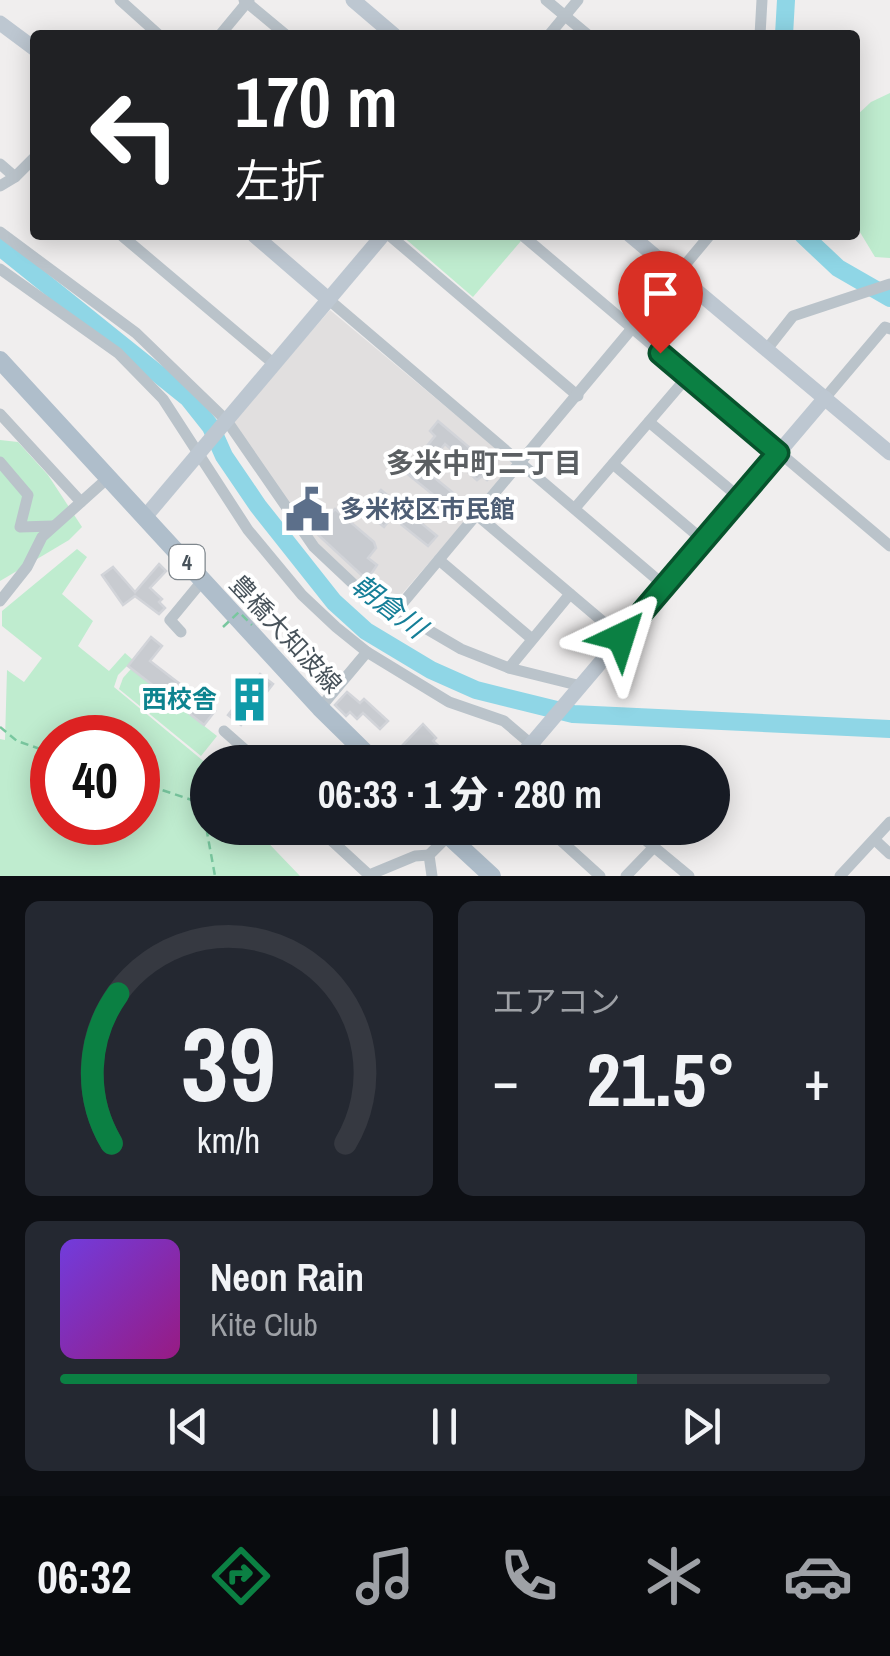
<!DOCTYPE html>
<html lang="ja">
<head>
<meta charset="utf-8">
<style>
  :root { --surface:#171b24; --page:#242831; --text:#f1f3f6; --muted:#9ea1a6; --line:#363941; --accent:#0b8043 }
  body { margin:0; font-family:"Archivo Narrow","Noto Sans JP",sans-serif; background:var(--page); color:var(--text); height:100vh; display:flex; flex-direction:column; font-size:38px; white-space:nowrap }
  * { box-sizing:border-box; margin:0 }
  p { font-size:32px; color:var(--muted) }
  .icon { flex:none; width:55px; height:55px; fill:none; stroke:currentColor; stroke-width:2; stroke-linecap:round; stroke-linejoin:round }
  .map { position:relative; height:876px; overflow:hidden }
  .sheet { display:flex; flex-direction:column; gap:25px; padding:25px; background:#0d0f14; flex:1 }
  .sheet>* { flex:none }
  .guide { position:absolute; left:30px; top:30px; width:830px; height:210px; border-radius:10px; box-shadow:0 5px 25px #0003; background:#202124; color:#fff; overflow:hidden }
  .speed { position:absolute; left:30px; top:715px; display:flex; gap:20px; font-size:50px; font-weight:700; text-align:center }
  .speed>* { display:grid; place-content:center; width:130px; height:130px; border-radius:50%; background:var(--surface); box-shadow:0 5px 25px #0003; line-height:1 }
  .speed .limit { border:15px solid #d22; background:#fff; color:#111 }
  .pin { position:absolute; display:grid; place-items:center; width:85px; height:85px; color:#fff; margin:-102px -42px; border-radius:50% 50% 50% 0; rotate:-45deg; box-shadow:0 0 10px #0007 }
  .pin .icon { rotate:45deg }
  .me { position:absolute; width:110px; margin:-55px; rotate:41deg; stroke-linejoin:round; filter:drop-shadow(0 0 8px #0008) }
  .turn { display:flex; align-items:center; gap:35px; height:210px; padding:0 40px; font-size:45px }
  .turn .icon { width:130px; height:130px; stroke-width:2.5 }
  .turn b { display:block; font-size:70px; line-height:85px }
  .big { font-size:75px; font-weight:800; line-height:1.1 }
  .sheet .card { flex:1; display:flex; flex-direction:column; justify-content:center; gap:15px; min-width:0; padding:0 35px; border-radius:15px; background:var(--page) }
  .sheet .dial { align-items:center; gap:0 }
  .dial svg { height:260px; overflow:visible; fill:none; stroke:var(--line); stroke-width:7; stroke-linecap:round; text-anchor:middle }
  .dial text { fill:var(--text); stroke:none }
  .song { display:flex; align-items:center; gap:30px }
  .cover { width:120px; height:120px; border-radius:15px; background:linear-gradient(135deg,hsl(260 70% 55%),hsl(310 70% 35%)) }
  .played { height:10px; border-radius:5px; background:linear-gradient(90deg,var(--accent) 75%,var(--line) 75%) }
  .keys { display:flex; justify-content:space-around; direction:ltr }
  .heat { display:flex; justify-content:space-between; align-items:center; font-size:55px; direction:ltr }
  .sheet .tiles { flex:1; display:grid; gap:25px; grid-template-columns:1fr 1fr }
  .card:last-child { grid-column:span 2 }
  .trip { position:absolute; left:190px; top:745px; width:540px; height:100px; border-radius:50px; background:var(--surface); box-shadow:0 5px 25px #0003; font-weight:800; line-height:100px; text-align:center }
  .tabs { display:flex; height:160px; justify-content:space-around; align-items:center; background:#090b0e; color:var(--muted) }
  .tabs .icon { width:70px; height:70px }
  .tabs .current { color:var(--accent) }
  .tabs b { font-size:45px; color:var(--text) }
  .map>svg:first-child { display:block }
  .education { fill:#e1dfdf }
  .green { fill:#bfeccf; fill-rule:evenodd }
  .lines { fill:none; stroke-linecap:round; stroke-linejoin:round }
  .river { stroke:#8fd6e6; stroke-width:18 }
  .building { fill:#c8cbd0; stroke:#d2d4d9; stroke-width:2.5 }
  .path { stroke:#79c79f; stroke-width:2.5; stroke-dasharray:8 5; stroke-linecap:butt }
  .street { stroke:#bac3ca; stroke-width:11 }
  .secondary { stroke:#bdc7d1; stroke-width:15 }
  .primary { stroke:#afbecb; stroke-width:18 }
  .path-bridge { stroke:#79c79f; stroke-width:2.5; stroke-dasharray:8 5; stroke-linecap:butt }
  .route-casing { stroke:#07532c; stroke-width:25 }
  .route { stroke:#0b8043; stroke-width:18 }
  .labels { text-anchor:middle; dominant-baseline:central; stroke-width:8; stroke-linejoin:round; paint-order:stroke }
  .shield { fill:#fff; stroke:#7e868c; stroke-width:2.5 }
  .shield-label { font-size:22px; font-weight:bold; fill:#47525a }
  .service-label { font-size:25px; font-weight:bold; fill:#4e5e75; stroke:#fff; text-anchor:start }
  .street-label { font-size:25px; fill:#47525a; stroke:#fff }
  .culture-label { font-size:25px; font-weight:bold; fill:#0d838f; stroke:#fff; text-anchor:end }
  .neighbourhood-label { font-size:28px; font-weight:bold; fill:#5b5f62; stroke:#fff }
  .water-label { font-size:28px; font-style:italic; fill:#167f98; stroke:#fff }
</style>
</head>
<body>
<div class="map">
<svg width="890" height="876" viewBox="0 0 890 876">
  <rect width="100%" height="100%" fill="#f0eeee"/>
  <path class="education" d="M 330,310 L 512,462 L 511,468 L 389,609 L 316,546 L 233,421 Z"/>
  <g class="green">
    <path d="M 890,93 L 890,258 L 875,257 L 855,224 L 855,117 L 871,102 Z"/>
    <path d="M 401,235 L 515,235 L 521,241 L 473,297 Z"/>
    <path d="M 0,440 L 18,442 L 48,475 L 82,527 L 69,540 L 0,581 Z"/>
    <path d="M 77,549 L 87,557 L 62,594 L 93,621 L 78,646 L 109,671 L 125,653 L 133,660 L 118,675 L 114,687 L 207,764 L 208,828 L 254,828 L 300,876 L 0,876 L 0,739 L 5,740 L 7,670 L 24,682 L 42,658 L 2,626 L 2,611 ZM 52,738 L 138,738 L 138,822 L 52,822 Z"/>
    <path d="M 131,669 L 217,736 L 201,756 L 119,689 L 123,678 Z"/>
  </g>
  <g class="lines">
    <g class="river">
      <path d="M 784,35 L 786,0"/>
      <path d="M 803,235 L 838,268 L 890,298"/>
      <path d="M 0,247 L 188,398 L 211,427 L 224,456 L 258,506 L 334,602 L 366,631 L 431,670 L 476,690 L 573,714 L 890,729"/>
    </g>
  </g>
  <g class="building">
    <path d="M 438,421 L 496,470 L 487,480 L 482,476 L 477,480 L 469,473 L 473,468 L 445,444 L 436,455 L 427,446 L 435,436 L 430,431 Z"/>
    <path d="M 408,456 L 469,506 L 460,517 L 451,509 L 442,519 L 432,510 L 441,501 L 399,467 Z"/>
    <path d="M 381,490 L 437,536 L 428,546 L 392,517 L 384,527 L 364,510 Z"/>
    <path d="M 335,509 L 374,542 L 376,548 L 368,558 L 377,565 L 367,580 L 315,532 Z"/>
    <path d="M 159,564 L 166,571 L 150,588 L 162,599 L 159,602 L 165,608 L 159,614 L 135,596 L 123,605 L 102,575 L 113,567 L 135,592 Z"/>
    <path d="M 151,637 L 162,646 L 150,661 L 215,711 L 204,725 L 128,666 Z"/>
    <path d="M 260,674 L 273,684 L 241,725 L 228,715 Z"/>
    <path d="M 347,692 L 360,703 L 364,699 L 388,721 L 380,729 L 363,713 L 357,719 L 350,712 L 346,716 L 335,705 Z"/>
    <path d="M 423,724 L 436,738 L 433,741 L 456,762 L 430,762 L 423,756 L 416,762 L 400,748 Z"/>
  </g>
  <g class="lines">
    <g class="path">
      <path d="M 0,727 L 17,741 L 52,753"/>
      <path d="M 138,782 L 195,801 L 203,810 L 215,876"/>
    </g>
    <g class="street">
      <path d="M 120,0 L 159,35"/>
      <path d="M 244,0 L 286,35"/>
      <path d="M 546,0 L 588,35"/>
      <path d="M 220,35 L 249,0"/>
      <path d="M 549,35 L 578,0"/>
      <path d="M 760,35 L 762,0"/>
      <path d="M 0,164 L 15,177"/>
      <path d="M 0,186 L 15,177 L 35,157"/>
      <path d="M 0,232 L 136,333 L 227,421 L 314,547 L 366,596 L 398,620"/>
      <path d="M 121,235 L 274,364"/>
      <path d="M 389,235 L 578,396"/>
      <path d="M 522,235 L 890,546"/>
      <path d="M 0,269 L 118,353 L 163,399 L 248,530 L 302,595 L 336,627 L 367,652 L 449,702 L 504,721 L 552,762"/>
      <path d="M 328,299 L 666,587"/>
      <path d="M 767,349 L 793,316 L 890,284"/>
      <path d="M 825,398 L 885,327 L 890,329"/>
      <path d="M 0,414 L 81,502"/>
      <path d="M 649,422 L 740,498"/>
      <path d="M 0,462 L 28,495 L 20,527 L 53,526"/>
      <path d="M 613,464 L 704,541"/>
      <path d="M 575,508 L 688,376"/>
      <path d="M 477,515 L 621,637"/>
      <path d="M 439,560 L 532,639"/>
      <path d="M 0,601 L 27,567 L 42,537 L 109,477"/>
      <path d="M 181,632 L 170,620 L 203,580"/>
      <path d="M 509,668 L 570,594"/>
      <path d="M 581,686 L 509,668 L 461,649 L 396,611 L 710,235"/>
      <path d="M 320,708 L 367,652"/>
      <path d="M 224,731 L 259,762"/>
      <path d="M 318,828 L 369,875 L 415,856 L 429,855"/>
      <path d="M 547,828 L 600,876"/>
      <path d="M 631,828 L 689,876"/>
      <path d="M 875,840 L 890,854"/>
      <path d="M 432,876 L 429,855 L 448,836"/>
      <path d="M 626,876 L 654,847"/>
      <path d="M 840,876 L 890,822"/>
    </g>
    <g class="secondary">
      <path d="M 353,0 L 394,35"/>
      <path d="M 0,23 L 35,49"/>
      <path d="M 254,235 L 328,299"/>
      <path d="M 630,235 L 890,453"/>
      <path d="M 145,517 L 383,235"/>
      <path d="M 516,762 L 825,398"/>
    </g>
    <g class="primary">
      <path d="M 0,360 L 320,708 L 375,762"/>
      <path d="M 440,828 L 492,876"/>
    </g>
    <path class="path-bridge" d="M 223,627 L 239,612 L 252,625"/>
  </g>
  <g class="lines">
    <defs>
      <path id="route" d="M 621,637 L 778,453 L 660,353"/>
    </defs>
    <use href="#route" class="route-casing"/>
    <use href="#route" class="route"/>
  </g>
  <defs>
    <symbol id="civic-bare" viewBox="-9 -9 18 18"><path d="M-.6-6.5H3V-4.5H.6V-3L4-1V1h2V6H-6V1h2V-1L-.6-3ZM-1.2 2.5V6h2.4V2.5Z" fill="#5c6f8a" stroke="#fff" stroke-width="2.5" paint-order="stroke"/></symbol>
    <symbol id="building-bare" viewBox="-9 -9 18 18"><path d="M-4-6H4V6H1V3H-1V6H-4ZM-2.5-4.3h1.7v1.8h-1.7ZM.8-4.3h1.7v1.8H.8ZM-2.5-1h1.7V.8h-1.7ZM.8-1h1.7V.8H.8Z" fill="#0f9aa8" stroke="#fff" stroke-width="2.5" paint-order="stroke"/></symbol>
  </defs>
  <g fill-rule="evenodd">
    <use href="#civic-bare" x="276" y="478" width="63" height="63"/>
    <use href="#building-bare" x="218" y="668" width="63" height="63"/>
  </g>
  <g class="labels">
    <rect class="shield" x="169.5" y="545" width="35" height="34" rx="8"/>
    <g class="shield-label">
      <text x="187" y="562">4</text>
    </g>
    <g class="service-label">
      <text x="340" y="509">多米校区市民館</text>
    </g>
    <g class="street-label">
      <text transform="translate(286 634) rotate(47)">豊橋大知波線</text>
    </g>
    <g class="culture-label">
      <text x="217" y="699">西校舎</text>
    </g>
    <g class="neighbourhood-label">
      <text x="484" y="463">多米中町二丁目</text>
    </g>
    <g class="water-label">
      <text transform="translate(389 606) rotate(37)">朝倉川</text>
    </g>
  </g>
</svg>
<div class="speed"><div class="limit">40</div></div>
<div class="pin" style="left:660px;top:353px;background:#d93025"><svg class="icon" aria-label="arrive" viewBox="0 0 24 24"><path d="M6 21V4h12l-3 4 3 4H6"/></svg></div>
<svg class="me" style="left:621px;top:637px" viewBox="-20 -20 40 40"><path d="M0-17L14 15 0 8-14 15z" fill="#0b8043" stroke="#fff" stroke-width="4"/></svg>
<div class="trip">06:33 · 1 分 · 280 m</div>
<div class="guide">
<div class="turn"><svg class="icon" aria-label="left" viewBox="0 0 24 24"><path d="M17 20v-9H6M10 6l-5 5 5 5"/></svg><div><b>170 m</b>左折</div></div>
</div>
</div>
<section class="sheet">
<div class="tiles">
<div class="card dial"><svg viewBox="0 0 100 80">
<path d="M14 69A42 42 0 1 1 86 69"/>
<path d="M14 69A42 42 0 0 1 16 23" stroke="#0b8043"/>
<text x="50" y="56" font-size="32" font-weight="700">39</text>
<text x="50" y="72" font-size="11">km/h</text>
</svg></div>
<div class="card"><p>エアコン</p>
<div class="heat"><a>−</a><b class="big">21.5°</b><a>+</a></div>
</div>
<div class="card">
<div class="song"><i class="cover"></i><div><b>Neon Rain</b><p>Kite Club</p></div></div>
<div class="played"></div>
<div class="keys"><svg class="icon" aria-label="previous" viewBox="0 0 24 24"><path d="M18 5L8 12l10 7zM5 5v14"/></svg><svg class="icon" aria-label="pause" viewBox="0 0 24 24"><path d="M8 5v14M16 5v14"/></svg><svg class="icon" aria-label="next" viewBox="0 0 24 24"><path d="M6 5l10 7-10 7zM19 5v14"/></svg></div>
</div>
</div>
</section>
<nav class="tabs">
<b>06:32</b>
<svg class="icon current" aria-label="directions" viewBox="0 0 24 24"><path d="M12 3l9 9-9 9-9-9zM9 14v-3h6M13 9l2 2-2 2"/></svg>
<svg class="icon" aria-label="music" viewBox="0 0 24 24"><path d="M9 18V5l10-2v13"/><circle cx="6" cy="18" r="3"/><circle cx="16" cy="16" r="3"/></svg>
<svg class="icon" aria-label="phone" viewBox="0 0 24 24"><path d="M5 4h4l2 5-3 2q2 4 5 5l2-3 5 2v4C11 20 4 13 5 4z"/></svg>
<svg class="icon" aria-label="climate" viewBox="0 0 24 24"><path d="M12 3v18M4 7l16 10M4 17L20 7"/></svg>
<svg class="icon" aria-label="car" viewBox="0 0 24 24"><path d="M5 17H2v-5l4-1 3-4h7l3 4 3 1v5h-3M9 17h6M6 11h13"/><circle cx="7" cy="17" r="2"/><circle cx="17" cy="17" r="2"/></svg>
</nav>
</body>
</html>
